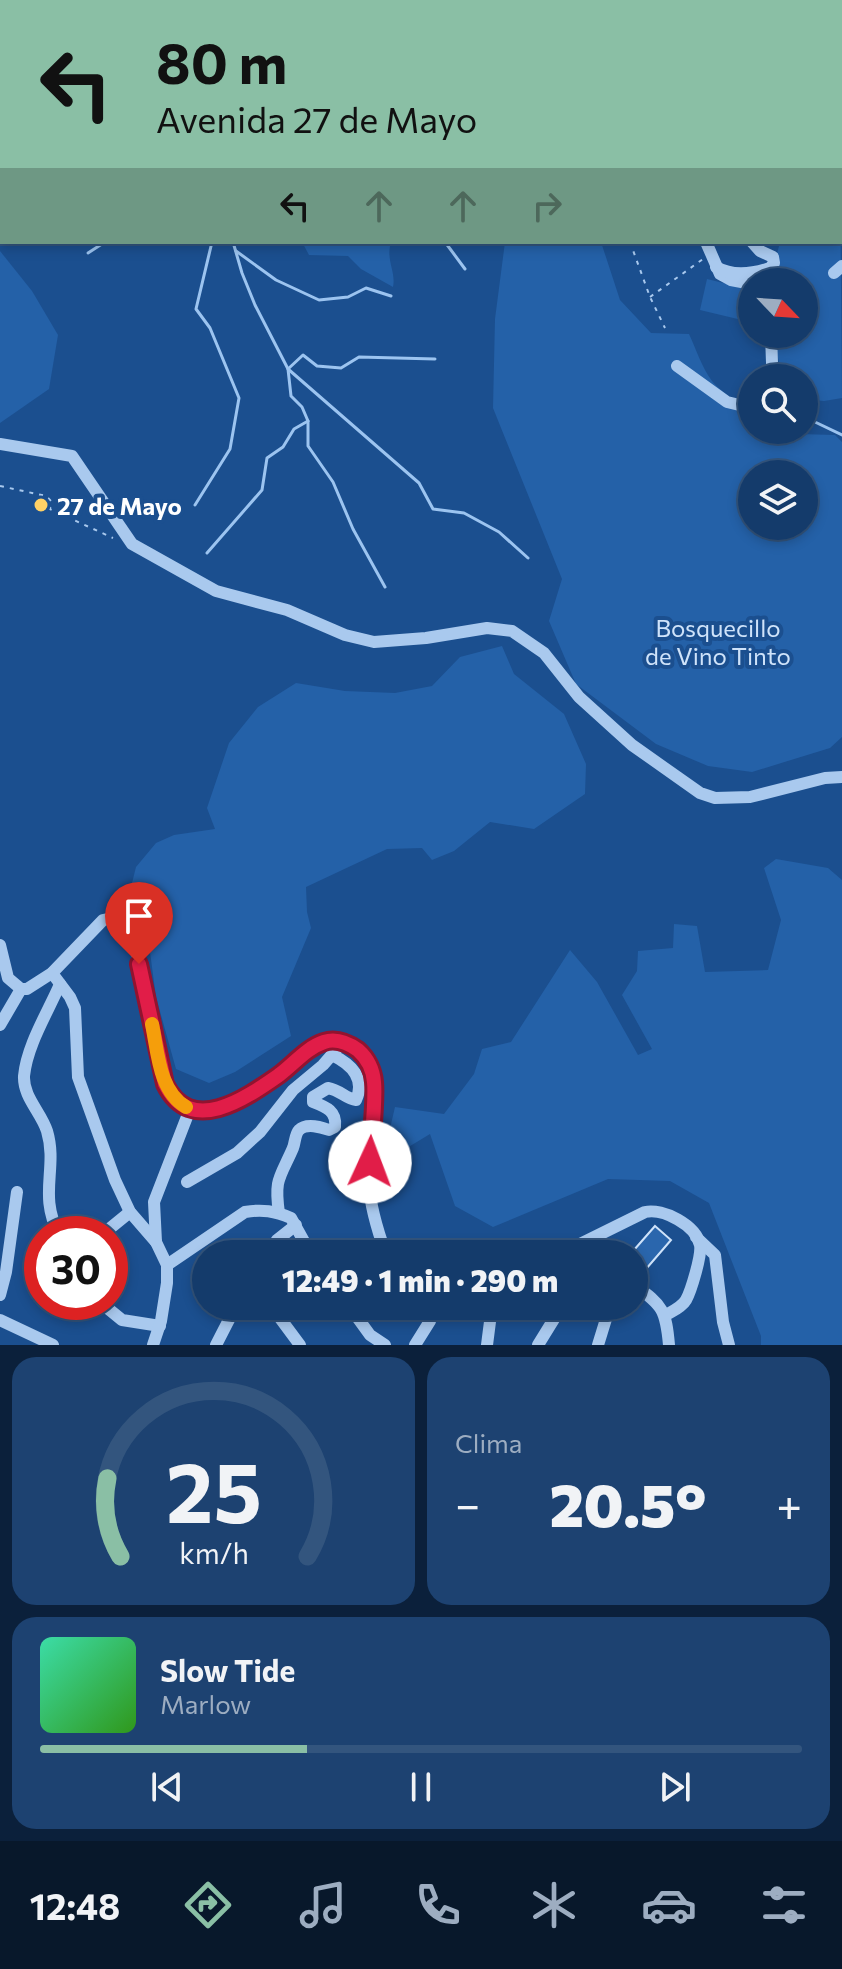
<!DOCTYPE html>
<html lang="es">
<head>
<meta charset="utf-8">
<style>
  :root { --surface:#143b6b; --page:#1d4271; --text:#f1f3f6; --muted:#9dadc1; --line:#33557e; --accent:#8abfa5 }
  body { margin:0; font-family:Commissioner,sans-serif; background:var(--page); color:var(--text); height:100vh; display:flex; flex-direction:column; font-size:30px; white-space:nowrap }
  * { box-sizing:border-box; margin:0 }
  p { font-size:26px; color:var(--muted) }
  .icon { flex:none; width:44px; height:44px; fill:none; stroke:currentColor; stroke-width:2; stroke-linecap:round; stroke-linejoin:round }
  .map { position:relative; height:1345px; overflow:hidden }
  .sheet { display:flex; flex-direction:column; gap:12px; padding:12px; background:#0b203b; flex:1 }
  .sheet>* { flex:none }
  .banner { position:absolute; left:0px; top:0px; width:842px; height:244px; box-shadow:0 4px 12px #0003,0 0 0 2px var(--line); background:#8abfa5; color:#111; overflow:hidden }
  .needle { width:52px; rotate:115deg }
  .fabs { position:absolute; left:738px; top:268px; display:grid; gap:16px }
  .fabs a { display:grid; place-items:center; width:80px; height:80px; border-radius:50%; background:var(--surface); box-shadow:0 4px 12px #0003,0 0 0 2px var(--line); font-size:40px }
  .speed { position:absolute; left:24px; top:1216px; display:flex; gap:16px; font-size:40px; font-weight:700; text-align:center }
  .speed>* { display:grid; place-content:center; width:104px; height:104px; border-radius:50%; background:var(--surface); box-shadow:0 4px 12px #0003,0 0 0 2px var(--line); line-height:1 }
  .speed .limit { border:12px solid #d22; background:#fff; color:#111 }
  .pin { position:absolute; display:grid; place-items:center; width:68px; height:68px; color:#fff; margin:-82px -34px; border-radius:50% 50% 50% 0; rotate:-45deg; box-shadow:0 0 8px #0007 }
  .pin .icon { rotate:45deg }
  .me { position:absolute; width:88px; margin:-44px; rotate:2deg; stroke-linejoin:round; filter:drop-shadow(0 0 6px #0008) }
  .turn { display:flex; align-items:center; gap:28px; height:168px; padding:0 24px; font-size:36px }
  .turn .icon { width:104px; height:104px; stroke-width:2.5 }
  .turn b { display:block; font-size:56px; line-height:68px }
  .lanes { display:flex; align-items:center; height:76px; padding:0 24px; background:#0003; justify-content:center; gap:40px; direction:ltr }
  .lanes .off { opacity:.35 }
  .big { font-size:60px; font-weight:800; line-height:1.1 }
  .sheet .card { flex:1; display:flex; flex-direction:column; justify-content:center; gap:12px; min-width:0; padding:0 28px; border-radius:24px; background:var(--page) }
  .sheet .dial { align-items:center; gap:0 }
  .dial svg { height:208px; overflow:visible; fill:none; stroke:var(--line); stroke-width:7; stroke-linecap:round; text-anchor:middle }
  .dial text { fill:var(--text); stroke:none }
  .song { display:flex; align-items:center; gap:24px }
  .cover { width:96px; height:96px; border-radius:12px; background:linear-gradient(135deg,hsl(160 70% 55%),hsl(110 70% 35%)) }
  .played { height:8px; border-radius:4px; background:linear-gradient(90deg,var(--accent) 35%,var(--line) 35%) }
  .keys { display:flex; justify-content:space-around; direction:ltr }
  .heat { display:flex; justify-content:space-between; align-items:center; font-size:44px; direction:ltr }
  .sheet .tiles { flex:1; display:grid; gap:12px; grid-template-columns:1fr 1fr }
  .card:last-child { grid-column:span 2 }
  .trip { position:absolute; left:192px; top:1240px; width:456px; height:80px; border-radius:40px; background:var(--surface); box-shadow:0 4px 12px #0003,0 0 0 2px var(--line); font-weight:800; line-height:80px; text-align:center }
  .menu { display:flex; height:128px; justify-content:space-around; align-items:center; background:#08182b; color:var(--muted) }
  .menu .icon { width:56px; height:56px }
  .menu .on { color:var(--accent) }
  .menu b { font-size:36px; color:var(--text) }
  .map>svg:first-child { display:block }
  .green { fill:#2461a8; fill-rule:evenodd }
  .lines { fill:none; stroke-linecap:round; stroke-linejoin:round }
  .stream { stroke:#9cc4f0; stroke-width:3 }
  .building { fill:#2a66ad; stroke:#cfe3fa; stroke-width:2 }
  .path { stroke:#a9c9ee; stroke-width:2; stroke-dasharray:4 6; stroke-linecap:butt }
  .minor { stroke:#a9c9ee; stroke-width:12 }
  .route-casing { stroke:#92132f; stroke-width:20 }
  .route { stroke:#e11d48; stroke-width:14 }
  .slow { stroke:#f59e0b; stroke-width:14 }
  .poi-dot { fill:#ffd166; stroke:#1b4f8f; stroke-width:3 }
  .labels { text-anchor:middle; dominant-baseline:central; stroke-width:8; stroke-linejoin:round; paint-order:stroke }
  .poi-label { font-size:24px; font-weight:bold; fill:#fff; stroke:#1b4f8f; text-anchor:start }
  .park-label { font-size:24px; fill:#cfe3fa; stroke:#1b4f8f }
</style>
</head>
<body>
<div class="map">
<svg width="842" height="1345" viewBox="0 0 842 1345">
  <rect width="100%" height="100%" fill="#1b4f8f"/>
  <g class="green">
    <path d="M 840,175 L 842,398 L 824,401 L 804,399 L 804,378 L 783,378 L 772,334 L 804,334 L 804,282 L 770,282 L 780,242 L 840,242 Z"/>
    <path d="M 302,242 L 385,242 L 390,246 C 387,262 396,273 393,287 L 361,269 L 348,256 L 309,255 Z"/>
    <path d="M 505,242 L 601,242 L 620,300 L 651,333 L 689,334 C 696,349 702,368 712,381 C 725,397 751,407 752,430 L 758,433 L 835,435 L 842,442 L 842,737 L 830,748 L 752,772 L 708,766 L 656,744 L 576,684 L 549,621 L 562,579 L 493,408 L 495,319 ZM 752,474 L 804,474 L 804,526 L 752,526 Z"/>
    <path d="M 0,251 L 32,291 L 58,335 L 49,389 L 0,423 Z"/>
    <path d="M 707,279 L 752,290 L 746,321 L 700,310 Z"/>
    <path d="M 502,646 L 514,674 L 564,714 L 586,764 L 585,794 L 534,829 L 490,822 L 454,851 L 432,860 L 422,848 L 387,849 L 306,887 L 307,912 L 311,928 L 282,997 L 291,1036 L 235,1072 L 209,1083 L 176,1069 L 156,997 L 146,922 L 131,887 L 136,867 L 156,843 L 174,835 L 215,829 L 207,808 L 229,743 L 258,707 L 296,683 L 345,691 L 395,693 L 432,686 L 460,657 Z"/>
    <path d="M 776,859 L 828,868 L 842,880 L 842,1345 L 761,1345 L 761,1336 L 709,1203 L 670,1181 L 608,1179 L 493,1227 L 455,1206 L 430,1134 L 382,1163 L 395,1107 L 444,1114 L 474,1074 L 482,1049 L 511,1042 L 570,950 L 597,982 L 638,1055 L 652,1049 L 622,995 L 637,971 L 638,951 L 673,948 L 674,924 L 697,926 L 705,972 L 768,970 L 781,920 L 764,868 Z"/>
  </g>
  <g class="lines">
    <g class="stream">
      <path d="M 256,0 L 259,2"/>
      <path d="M 224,2 L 224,0"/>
      <path d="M 233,242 L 242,273 L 255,305 L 288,369 L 419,483 L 433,509 L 464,513 L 499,532 L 528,558"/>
      <path d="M 445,242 L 465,269"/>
      <path d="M 236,251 L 276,280 L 319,300 L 348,297 L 366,288 L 391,296"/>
      <path d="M 88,253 L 105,242"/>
      <path d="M 804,408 L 815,422 L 842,435"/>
      <path d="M 195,505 L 230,449 L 239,398 L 210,328 L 196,309 L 212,242"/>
      <path d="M 207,553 L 262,490 L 267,458 L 283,447 L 294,429 L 308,421"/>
      <path d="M 385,587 L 353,529 L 333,482 L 308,446 L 308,421 L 302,407 L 291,396 L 288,369 L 303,355 L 317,366 L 341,368 L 359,357 L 435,359"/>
    </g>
  </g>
  <path class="building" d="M 655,1226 L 671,1240 L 646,1269 L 634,1259 L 634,1250 Z"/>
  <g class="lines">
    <g class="path">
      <path d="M 608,0 L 608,2"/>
      <path d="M 0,167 L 2,170"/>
      <path d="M 630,242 L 650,297 L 665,328"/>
      <path d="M 650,297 L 703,259"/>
      <path d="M 0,486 L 46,496 L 51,501 L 50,509 L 113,538"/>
    </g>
    <g class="minor">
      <path d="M 680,0 L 680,2"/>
      <path d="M 767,2 L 767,0"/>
      <path d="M 835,2 L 835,0"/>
      <path d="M 840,103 L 842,103"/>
      <path d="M 706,242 L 720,274 L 731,280 L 752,284"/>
      <path d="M 716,267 C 733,277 752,274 770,268 L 774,263 L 773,257 L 760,251 L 752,242"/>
      <path d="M 834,273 L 842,266"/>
      <path d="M 771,334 L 772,363 L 775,378"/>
      <path d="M 677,366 L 727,402 L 752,408"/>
      <path d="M 0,444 L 72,456 L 132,544 L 216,591 L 287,610 L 345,635 L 374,642 L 426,638 L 487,628 L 512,631 L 544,653 L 579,697 L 632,745 L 700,793 L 715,798 L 750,797 L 825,778 L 842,777"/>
      <path d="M 0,945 L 8,978 L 21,989 L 27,989 L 52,973 L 103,920 C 116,917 126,921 134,932 L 142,983 L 165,1084 C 191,1138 250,1097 283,1072 C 295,1062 307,1049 322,1043 C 336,1037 356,1044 365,1057 C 383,1082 368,1151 369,1183 C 370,1207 378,1232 386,1254"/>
      <path d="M 52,973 L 70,997 L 75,1008 L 78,1077 L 115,1180 L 130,1212 L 156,1242"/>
      <path d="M 0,1025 L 21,989"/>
      <path d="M 187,1182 L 237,1153 L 260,1132 L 293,1090 L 323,1065 L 336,1050"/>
      <path d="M 279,1213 C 274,1178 280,1178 293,1148 C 295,1143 295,1134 299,1130 C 306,1123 321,1127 329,1130 L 335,1127 C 337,1111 326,1107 313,1102 L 313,1097 L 328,1088 C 340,1090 346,1099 356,1100 C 366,1078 351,1064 332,1055"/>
      <path d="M 59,1234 C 38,1195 58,1168 47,1131 C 41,1112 23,1097 24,1076 C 27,1045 48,1012 60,984"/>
      <path d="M 103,1234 L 130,1212"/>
      <path d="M 696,1237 L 715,1255 L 723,1322 L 729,1345"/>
      <path d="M 267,1254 L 277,1240 L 296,1225"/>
      <path d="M 560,1254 L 645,1212 C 663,1208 696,1225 700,1245 C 702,1255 691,1291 686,1300 C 682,1307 673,1311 666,1315"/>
      <path d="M 167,1265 L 245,1212 C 262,1209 275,1211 291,1218 L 311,1254"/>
      <path d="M 634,1285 C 663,1305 666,1311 669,1345"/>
      <path d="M 0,1295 L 6,1272 L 17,1192"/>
      <path d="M 100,1302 L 122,1320 L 160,1326"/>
      <path d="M 271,1306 L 300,1345"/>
      <path d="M 349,1306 L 370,1335 L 385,1345"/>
      <path d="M 0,1320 L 53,1345"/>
      <path d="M 153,1345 L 161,1321 L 167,1283 L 167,1265 L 156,1242 L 154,1202 L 190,1109"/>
      <path d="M 216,1345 L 236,1306"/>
      <path d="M 415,1345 L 430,1321 L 433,1306"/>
      <path d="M 487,1345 L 492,1306"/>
      <path d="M 538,1345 L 562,1306"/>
      <path d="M 598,1345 L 610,1306"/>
    </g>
  </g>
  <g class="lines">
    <defs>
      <path id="route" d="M 139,964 L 165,1084 C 191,1137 246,1098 279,1075 C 294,1064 306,1048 324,1042 C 336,1038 348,1043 358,1050 C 367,1058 373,1070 374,1082 C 376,1102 371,1140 370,1162"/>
    </defs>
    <use href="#route" class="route-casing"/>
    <use href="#route" class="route"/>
    <path class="slow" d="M 152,1024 C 158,1053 159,1091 186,1107"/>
  </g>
  <circle class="poi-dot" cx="41" cy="505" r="8"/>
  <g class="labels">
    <g class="poi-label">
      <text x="57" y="505">27 de Mayo</text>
    </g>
    <g class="park-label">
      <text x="718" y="627">Bosquecillo<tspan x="718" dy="28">de Vino Tinto</tspan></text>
    </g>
  </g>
</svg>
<div class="fabs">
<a><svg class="needle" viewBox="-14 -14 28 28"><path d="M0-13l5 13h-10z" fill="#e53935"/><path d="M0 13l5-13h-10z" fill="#9dadc1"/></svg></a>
<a><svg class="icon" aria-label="search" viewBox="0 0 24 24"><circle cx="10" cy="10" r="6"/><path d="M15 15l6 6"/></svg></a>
<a><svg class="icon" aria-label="layers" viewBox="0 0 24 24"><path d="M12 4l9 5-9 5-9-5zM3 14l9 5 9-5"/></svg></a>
</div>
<div class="speed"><div class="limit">30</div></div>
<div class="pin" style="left:139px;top:964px;background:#d93025"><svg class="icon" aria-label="arrive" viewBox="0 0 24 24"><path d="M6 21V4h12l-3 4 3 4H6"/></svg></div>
<svg class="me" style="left:370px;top:1162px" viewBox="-20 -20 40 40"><circle r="19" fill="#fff"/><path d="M0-13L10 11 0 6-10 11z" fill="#e11d48"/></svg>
<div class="trip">12:49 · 1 min · 290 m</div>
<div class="banner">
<div class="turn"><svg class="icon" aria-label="left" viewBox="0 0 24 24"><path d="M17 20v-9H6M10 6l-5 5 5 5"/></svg><div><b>80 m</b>Avenida 27 de Mayo</div></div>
<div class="lanes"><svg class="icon" aria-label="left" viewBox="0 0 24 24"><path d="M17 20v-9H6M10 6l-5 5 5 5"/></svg><svg class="icon off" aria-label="ahead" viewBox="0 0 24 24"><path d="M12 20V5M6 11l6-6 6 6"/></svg><svg class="icon off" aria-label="ahead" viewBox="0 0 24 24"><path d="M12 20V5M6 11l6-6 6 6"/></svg><svg class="icon off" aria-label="right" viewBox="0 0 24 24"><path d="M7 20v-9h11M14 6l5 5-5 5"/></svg></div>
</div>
</div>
<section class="sheet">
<div class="tiles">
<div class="card dial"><svg viewBox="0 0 100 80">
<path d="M14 69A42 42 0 1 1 86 69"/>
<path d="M14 69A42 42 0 0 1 9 39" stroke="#8abfa5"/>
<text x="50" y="56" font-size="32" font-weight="700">25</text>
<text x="50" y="72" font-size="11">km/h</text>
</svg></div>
<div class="card"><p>Clima</p>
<div class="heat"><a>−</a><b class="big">20.5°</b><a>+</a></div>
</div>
<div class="card">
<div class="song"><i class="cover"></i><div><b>Slow Tide</b><p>Marlow</p></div></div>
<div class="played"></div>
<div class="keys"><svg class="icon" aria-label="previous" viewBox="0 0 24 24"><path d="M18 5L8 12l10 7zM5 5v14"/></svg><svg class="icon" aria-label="pause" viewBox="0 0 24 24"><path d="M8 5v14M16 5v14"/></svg><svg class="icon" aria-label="next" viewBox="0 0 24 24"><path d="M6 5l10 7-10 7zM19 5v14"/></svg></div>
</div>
</div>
</section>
<nav class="menu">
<b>12:48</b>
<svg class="icon on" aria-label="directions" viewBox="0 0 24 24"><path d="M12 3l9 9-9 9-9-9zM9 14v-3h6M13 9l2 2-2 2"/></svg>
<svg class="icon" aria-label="music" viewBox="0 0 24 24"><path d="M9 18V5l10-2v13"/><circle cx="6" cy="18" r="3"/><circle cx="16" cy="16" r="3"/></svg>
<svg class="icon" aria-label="phone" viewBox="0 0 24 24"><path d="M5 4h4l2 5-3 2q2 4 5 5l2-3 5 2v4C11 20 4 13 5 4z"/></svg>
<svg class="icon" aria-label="climate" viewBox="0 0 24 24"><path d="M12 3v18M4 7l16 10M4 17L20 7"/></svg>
<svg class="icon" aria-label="car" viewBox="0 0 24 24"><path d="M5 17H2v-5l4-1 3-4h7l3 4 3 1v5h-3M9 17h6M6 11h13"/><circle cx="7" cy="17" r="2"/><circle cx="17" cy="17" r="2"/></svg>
<svg class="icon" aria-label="filters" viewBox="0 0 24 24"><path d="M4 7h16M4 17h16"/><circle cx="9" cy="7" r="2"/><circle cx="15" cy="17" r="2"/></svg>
</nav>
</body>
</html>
